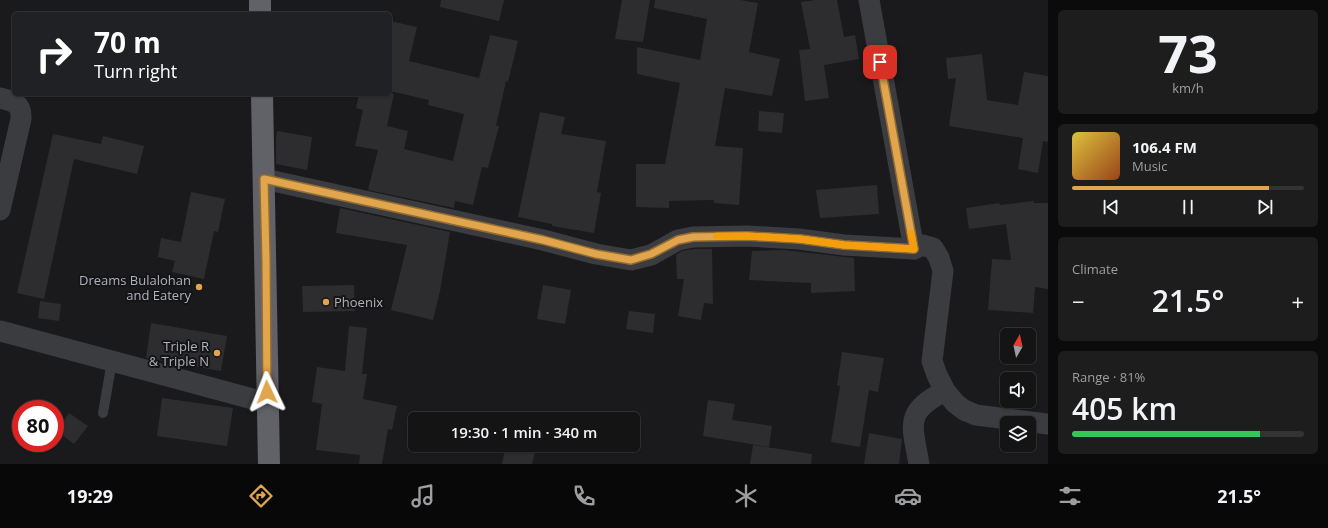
<!DOCTYPE html>
<html lang="en">
<head>
<meta charset="utf-8">
<style>
  :root { --surface:#141415; --page:#1d1d1e; --text:#f1f3f6; --muted:#9d9ea0; --line:#333334; --accent:#e0a54d }
  body { margin:0; font-family:"Open Sans",sans-serif; background:var(--page); color:var(--text); height:100vh; display:flex; flex-direction:column; font-size:15px; white-space:nowrap }
  * { box-sizing:border-box; margin:0 }
  p { font-size:13px; color:var(--muted) }
  .icon { flex:none; width:22px; height:22px; fill:none; stroke:currentColor; stroke-width:2; stroke-linecap:round; stroke-linejoin:round }
  .map { position:relative; flex:1; overflow:hidden }
  .drawer { display:flex; flex-direction:column; gap:10px; padding:10px; background:#0b0b0c; width:280px }
  .drawer>* { flex:none }
  .banner { position:absolute; left:12px; top:12px; width:380px; height:84px; border-radius:6px; box-shadow:0 1px 3px #0004,0 0 0 1px var(--line); background:#202124; color:#fff; overflow:hidden }
  .needle { width:26px; rotate:9deg }
  .tools { position:absolute; left:1000px; top:328px; display:grid; gap:8px }
  .tools a { display:grid; place-items:center; width:36px; height:36px; border-radius:6px; background:var(--surface); box-shadow:0 1px 3px #0004,0 0 0 1px var(--line); font-size:20px }
  .speed { position:absolute; left:12px; top:400px; display:flex; gap:8px; font-size:20px; font-weight:700; text-align:center }
  .speed>* { display:grid; place-content:center; width:52px; height:52px; border-radius:50%; background:var(--surface); box-shadow:0 1px 3px #0004,0 0 0 1px var(--line); line-height:1 }
  .speed .limit { border:6px solid #d22; background:#fff; color:#111 }
  .pin { position:absolute; display:grid; place-items:center; width:34px; height:34px; color:#fff; margin:-17px; border-radius:8px; box-shadow:0 2px 6px #0006 }
  .me { position:absolute; width:44px; margin:-22px; rotate:358deg; stroke-linejoin:round; filter:drop-shadow(0 0 3px #0008) }
  .turn { display:flex; align-items:center; gap:14px; height:84px; padding:0 16px; font-size:18px }
  .turn .icon { width:52px; height:52px; stroke-width:2.5 }
  .turn b { display:block; font-size:28px; line-height:34px }
  .big { font-size:30px; font-weight:600; line-height:1.1 }
  .drawer .tile { flex:1; display:flex; flex-direction:column; justify-content:center; gap:6px; min-width:0; padding:0 14px; border-radius:6px; background:var(--page) }
  .drawer .dial { align-items:center; gap:0 }
  .dial b { font-size:52px; line-height:1 }
  .song { display:flex; align-items:center; gap:12px }
  .cover { width:48px; height:48px; border-radius:6px; background:linear-gradient(135deg,hsl(50 70% 55%),hsl(20 70% 35%)) }
  .played { height:4px; border-radius:2px; background:linear-gradient(90deg,var(--accent) 85%,var(--line) 85%) }
  .keys { display:flex; justify-content:space-around; direction:ltr }
  .heat { display:flex; justify-content:space-between; align-items:center; font-size:22px; direction:ltr }
  .charge { height:6px; border-radius:3px; background:linear-gradient(90deg,#34c759 81%,var(--line) 0) }
  .trip { position:absolute; left:408px; top:412px; width:232px; height:40px; border-radius:6px; background:var(--surface); box-shadow:0 1px 3px #0004,0 0 0 1px var(--line); font-weight:600; line-height:40px; text-align:center }
  .menu { display:flex; height:64px; justify-content:space-around; align-items:center; background:#080808; color:var(--muted) }
  .menu .icon { width:28px; height:28px }
  .menu .active { color:var(--accent) }
  .menu b { font-size:18px; color:var(--text) }
  main { display:flex; flex:1; min-height:0 }
  .map>svg:first-child { display:block }
  .building { fill:#2d2d30 }
  .lines { fill:none; stroke-linecap:round; stroke-linejoin:round }
  .service { stroke:#3b3c40; stroke-width:10 }
  .minor { stroke:#3b3c40; stroke-width:21 }
  .trunk { stroke:#606268; stroke-width:22 }
  .route-casing { stroke:#926b32; stroke-width:10 }
  .route { stroke:#e0a54d; stroke-width:7 }
  .slow { stroke:#f59e0b; stroke-width:7 }
  .poi-dot { fill:#e0a54d; stroke:#151517; stroke-width:1.5 }
  .labels { text-anchor:middle; dominant-baseline:central; stroke-width:4; stroke-linejoin:round; paint-order:stroke }
  .poi-label { font-size:13px; fill:#aeb2ba; stroke:#151517; text-anchor:end }
</style>
</head>
<body>
<main>
<div class="map">
<svg width="1048" height="464" viewBox="0 0 1048 464">
  <rect width="100%" height="100%" fill="#1a1a1c"/>
  <g class="building">
    <path d="M 441,0 L 504,0 L 499,21 L 440,7 Z"/>
    <path d="M 622,0 L 650,0 L 643,42 L 615,39 Z"/>
    <path d="M 655,0 L 740,0 L 758,3 L 749,52 L 780,59 L 772,96 L 725,88 L 715,146 L 743,148 L 739,205 L 714,203 L 714,200 L 669,201 L 669,208 L 636,207 L 636,164 L 665,164 L 680,83 L 637,74 L 637,47 L 700,60 L 707,19 L 654,8 Z"/>
    <path d="M 815,0 L 837,0 L 844,37 L 855,35 L 859,59 L 824,65 L 829,98 L 805,101 L 799,50 L 810,49 L 801,2 Z"/>
    <path d="M 390,21 L 417,27 L 409,61 L 479,78 L 490,35 L 518,41 L 508,82 L 506,81 L 496,126 L 499,126 L 488,168 L 482,167 L 473,205 L 455,201 L 454,208 L 368,190 L 378,150 L 355,146 L 363,110 L 356,108 L 359,94 L 394,94 L 387,126 L 408,131 L 404,149 L 453,161 L 464,114 L 428,105 L 429,100 L 390,91 Z"/>
    <path d="M 982,54 L 987,100 L 1018,105 L 1024,72 L 1048,76 L 1048,142 L 1043,141 L 1038,173 L 1018,169 L 1023,138 L 949,126 L 956,78 L 948,79 L 946,58 Z"/>
    <path d="M 759,111 L 784,113 L 782,133 L 758,131 Z"/>
    <path d="M 540,112 L 565,117 L 561,134 L 606,141 L 597,192 L 601,193 L 594,233 L 552,226 L 552,224 L 518,217 Z"/>
    <path d="M 277,131 L 312,137 L 307,170 L 276,164 L 276,139 Z"/>
    <path d="M 53,134 L 101,144 L 103,136 L 144,146 L 137,174 L 74,159 L 44,299 L 17,293 Z"/>
    <path d="M 877,185 L 879,214 L 820,218 L 816,190 Z"/>
    <path d="M 191,192 L 225,199 L 218,232 L 214,231 L 204,279 L 172,272 L 175,261 L 158,257 L 161,238 L 181,242 Z"/>
    <path d="M 1034,201 L 1033,203 L 1048,203 L 1048,289 L 1035,287 L 1033,313 L 988,310 L 992,259 L 1011,260 L 1006,224 L 969,229 L 966,208 L 999,203 L 1000,205 Z"/>
    <path d="M 340,208 L 450,232 L 440,291 L 433,320 L 391,310 L 407,245 L 336,233 Z"/>
    <path d="M 694,249 L 712,249 L 713,304 L 704,303 L 701,320 L 678,316 L 684,279 L 677,279 L 676,255 L 682,251 Z"/>
    <path d="M 784,250 L 854,258 L 855,291 L 811,293 L 811,283 L 749,280 L 752,251 Z"/>
    <path d="M 354,285 L 355,311 L 303,312 L 302,286 Z"/>
    <path d="M 543,285 L 571,290 L 565,324 L 537,319 Z"/>
    <path d="M 40,301 L 61,304 L 59,321 L 38,318 Z"/>
    <path d="M 629,311 L 655,314 L 653,333 L 626,329 Z"/>
    <path d="M 151,323 L 227,336 L 221,371 L 146,358 Z"/>
    <path d="M 349,326 L 367,328 L 362,374 L 367,374 L 363,399 L 397,406 L 392,430 L 388,429 L 382,464 L 359,464 L 360,455 L 316,450 L 322,404 L 312,402 L 317,367 L 345,371 Z"/>
    <path d="M 842,352 L 884,358 L 878,392 L 869,390 L 860,447 L 831,442 L 840,386 L 837,385 Z"/>
    <path d="M 162,398 L 233,408 L 227,446 L 157,436 Z"/>
    <path d="M 708,400 L 735,404 L 732,420 L 772,426 L 769,447 L 703,436 Z"/>
    <path d="M 69,413 L 88,426 L 74,444 L 57,431 Z"/>
    <path d="M 869,433 L 902,439 L 899,464 L 864,464 Z"/>
    <path d="M 506,445 L 524,445 L 536,448 L 532,464 L 502,464 Z"/>
    <path d="M 753,445 L 812,454 L 811,464 L 750,464 Z"/>
  </g>
  <g class="lines">
    <path class="service" d="M 103,413 L 112,361"/>
    <g class="minor">
      <path d="M 869,0 L 914,249"/>
      <path d="M 0,98 C 13,101 22,103 21,119 L 0,210"/>
      <path d="M 264,179 L 543,240 L 596,254 L 631,260 L 651,255 L 678,240 L 693,237 L 747,236 L 799,239 L 844,245 L 914,249 L 922,245 L 933,248 L 939,258 L 943,271 L 932,361 L 937,375 L 945,391 L 955,403 L 964,410 L 976,415 L 1048,424"/>
      <path d="M 0,331 L 268,403"/>
      <path d="M 919,464 C 912,424 904,412 945,391"/>
    </g>
    <g class="trunk">
      <path d="M 260,0 L 260,14"/>
      <path d="M 262,94 C 265,217 266,341 269,464"/>
    </g>
  </g>
  <g class="lines">
    <defs>
      <path id="route" d="M 267,392 L 266,259 L 264,179 L 543,240 L 596,254 L 631,260 L 651,254 L 678,240 L 693,237 L 747,236 L 800,239 L 844,245 L 914,249 L 880,62"/>
    </defs>
    <use href="#route" class="route-casing"/>
    <use href="#route" class="route"/>
    <path class="slow" d="M 717,236 L 747,236 L 800,239 L 844,245 L 914,249 L 911,233"/>
  </g>
  <g class="poi-dot">
    <circle cx="199" cy="287" r="4"/>
    <circle cx="326" cy="302" r="4"/>
    <circle cx="217" cy="353" r="4"/>
  </g>
  <g class="labels">
    <g class="poi-label">
      <text x="191" y="280">Dreams Bulalohan<tspan x="191" dy="15">and Eatery</tspan></text>
      <text x="334" y="302" text-anchor="start">Phoenix</text>
      <text x="209" y="346">Triple R<tspan x="209" dy="15">&amp; Triple N</tspan></text>
    </g>
  </g>
</svg>
<div class="tools">
<a><svg class="needle" viewBox="-14 -14 28 28"><path d="M0-13l5 13h-10z" fill="#e53935"/><path d="M0 13l5-13h-10z" fill="#9d9ea0"/></svg></a>
<a><svg class="icon" aria-label="sound" viewBox="0 0 24 24"><path d="M4 9h4l5-4v14l-5-4H4zM17 9q2 3 0 6"/></svg></a>
<a><svg class="icon" aria-label="layers" viewBox="0 0 24 24"><path d="M12 4l9 5-9 5-9-5zM3 14l9 5 9-5"/></svg></a>
</div>
<div class="speed"><div class="limit">80</div></div>
<div class="pin" style="left:880px;top:62px;background:#d93025"><svg class="icon" aria-label="arrive" viewBox="0 0 24 24"><path d="M6 21V4h12l-3 4 3 4H6"/></svg></div>
<svg class="me" style="left:267px;top:392px" viewBox="-20 -20 40 40"><path d="M0-17L14 15 0 8-14 15z" fill="#e0a54d" stroke="#fff" stroke-width="4"/></svg>
<div class="trip">19:30 · 1 min · 340 m</div>
<div class="banner">
<div class="turn"><svg class="icon" aria-label="right" viewBox="0 0 24 24"><path d="M7 20v-9h11M14 6l5 5-5 5"/></svg><div><b>70 m</b>Turn right</div></div>
</div>
</div>
<section class="drawer">
<div class="tile dial"><b>73</b><p>km/h</p></div>
<div class="tile">
<div class="song"><i class="cover"></i><div><b>106.4 FM</b><p>Music</p></div></div>
<div class="played"></div>
<div class="keys"><svg class="icon" aria-label="previous" viewBox="0 0 24 24"><path d="M18 5L8 12l10 7zM5 5v14"/></svg><svg class="icon" aria-label="pause" viewBox="0 0 24 24"><path d="M8 5v14M16 5v14"/></svg><svg class="icon" aria-label="next" viewBox="0 0 24 24"><path d="M6 5l10 7-10 7zM19 5v14"/></svg></div>
</div>
<div class="tile"><p>Climate</p>
<div class="heat"><a>−</a><b class="big">21.5°</b><a>+</a></div>
</div>
<div class="tile"><p>Range · 81%</p><b class="big">405 km</b><div class="charge"></div></div>
</section>
</main>
<nav class="menu">
<b>19:29</b>
<svg class="icon active" aria-label="directions" viewBox="0 0 24 24"><path d="M12 3l9 9-9 9-9-9zM9 14v-3h6M13 9l2 2-2 2"/></svg>
<svg class="icon" aria-label="music" viewBox="0 0 24 24"><path d="M9 18V5l10-2v13"/><circle cx="6" cy="18" r="3"/><circle cx="16" cy="16" r="3"/></svg>
<svg class="icon" aria-label="phone" viewBox="0 0 24 24"><path d="M5 4h4l2 5-3 2q2 4 5 5l2-3 5 2v4C11 20 4 13 5 4z"/></svg>
<svg class="icon" aria-label="climate" viewBox="0 0 24 24"><path d="M12 3v18M4 7l16 10M4 17L20 7"/></svg>
<svg class="icon" aria-label="car" viewBox="0 0 24 24"><path d="M5 17H2v-5l4-1 3-4h7l3 4 3 1v5h-3M9 17h6M6 11h13"/><circle cx="7" cy="17" r="2"/><circle cx="17" cy="17" r="2"/></svg>
<svg class="icon" aria-label="filters" viewBox="0 0 24 24"><path d="M4 7h16M4 17h16"/><circle cx="9" cy="7" r="2"/><circle cx="15" cy="17" r="2"/></svg>
<b>21.5°</b>
</nav>
</body>
</html>
